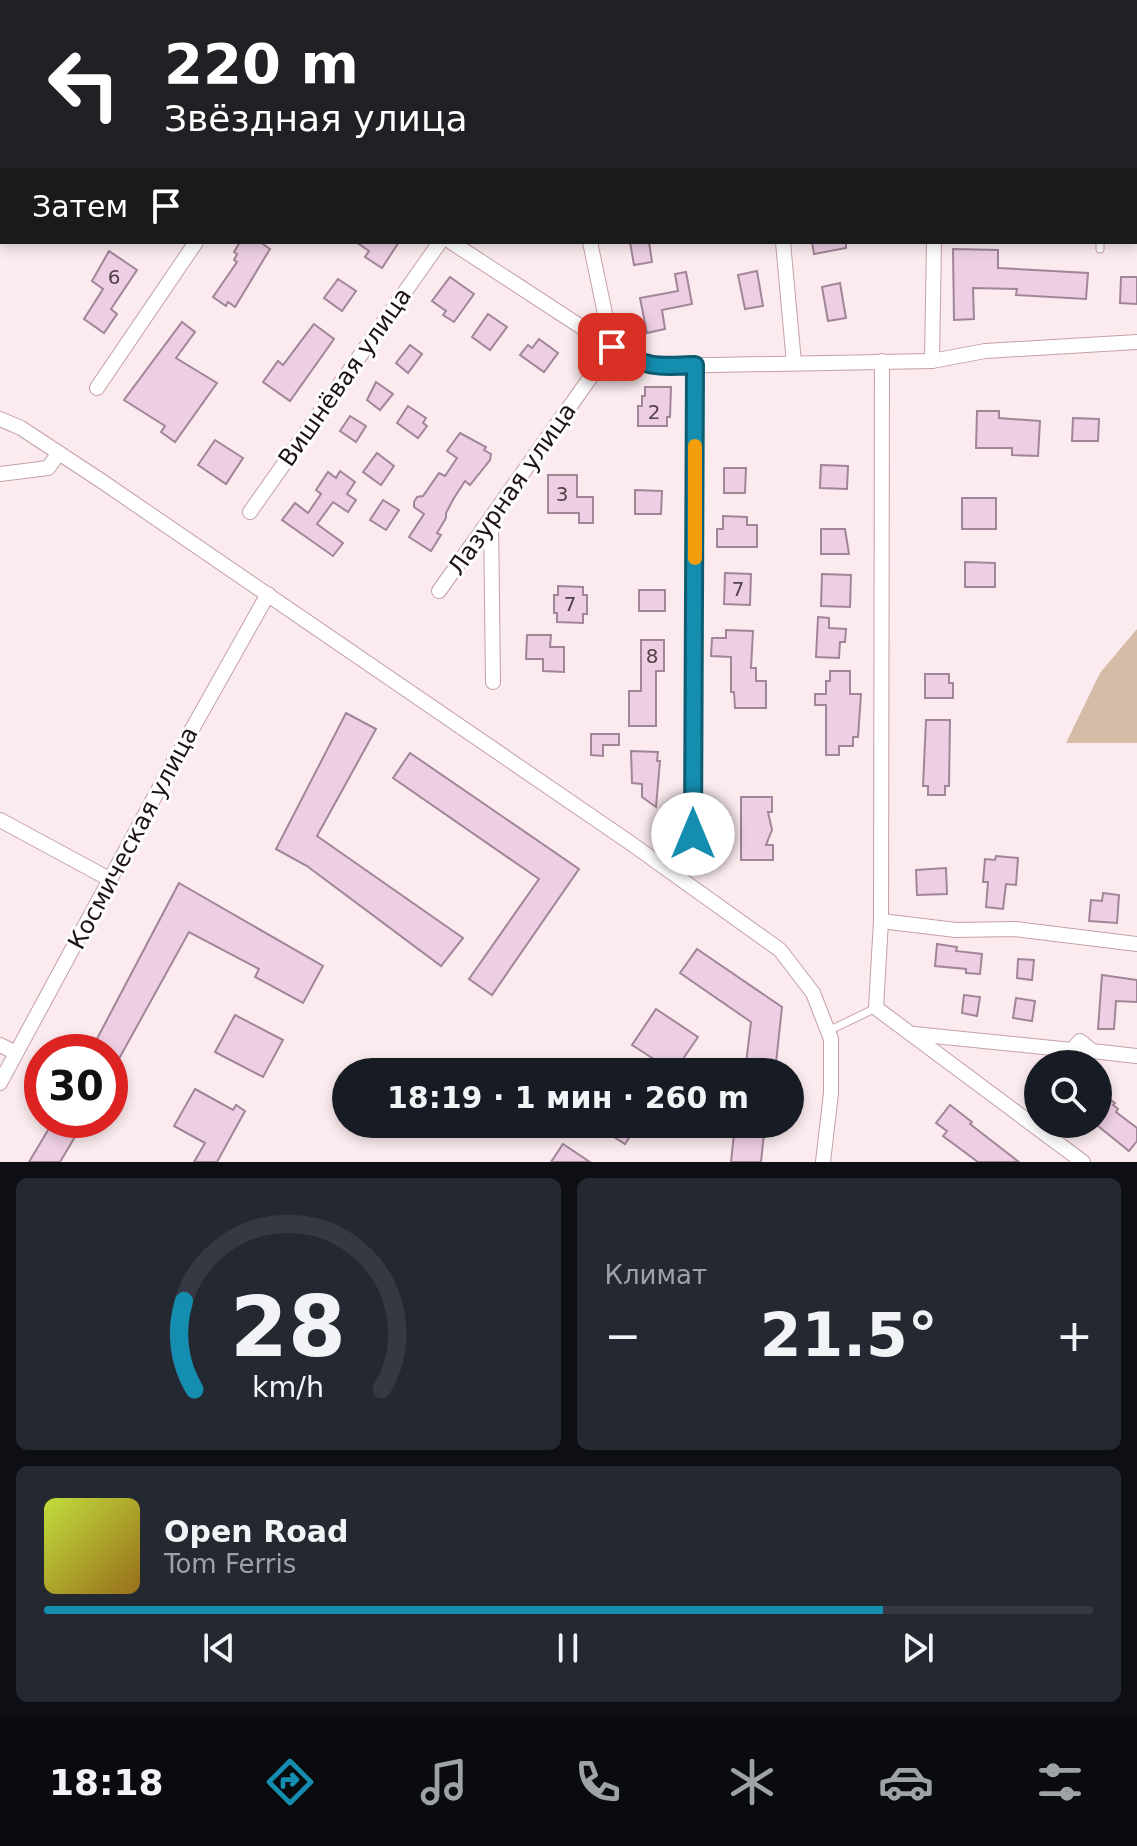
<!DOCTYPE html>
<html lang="ru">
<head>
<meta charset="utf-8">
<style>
  :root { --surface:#171b24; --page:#242831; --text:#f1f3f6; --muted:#9ea1a6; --line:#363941; --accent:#158daf }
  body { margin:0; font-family:"DejaVu Sans",sans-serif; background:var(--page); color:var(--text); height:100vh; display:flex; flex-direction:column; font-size:30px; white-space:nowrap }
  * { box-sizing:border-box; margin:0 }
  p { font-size:26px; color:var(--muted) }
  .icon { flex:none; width:44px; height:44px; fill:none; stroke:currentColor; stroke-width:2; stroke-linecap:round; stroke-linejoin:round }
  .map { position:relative; height:1162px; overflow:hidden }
  .side { display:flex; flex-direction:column; gap:16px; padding:16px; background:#0d0f14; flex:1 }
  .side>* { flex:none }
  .banner { position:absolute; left:0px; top:0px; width:1138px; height:244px; box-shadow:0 4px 12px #0003; background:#202124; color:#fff; overflow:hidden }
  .fabs { position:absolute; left:1024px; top:1050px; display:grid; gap:16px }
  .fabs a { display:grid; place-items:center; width:88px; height:88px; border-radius:50%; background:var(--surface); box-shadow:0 4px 12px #0003; font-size:40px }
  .speed { position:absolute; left:24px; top:1034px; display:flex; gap:16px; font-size:40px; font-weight:700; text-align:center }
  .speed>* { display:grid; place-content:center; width:104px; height:104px; border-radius:50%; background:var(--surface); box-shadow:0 4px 12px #0003; line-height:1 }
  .speed .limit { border:12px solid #d22; background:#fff; color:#111 }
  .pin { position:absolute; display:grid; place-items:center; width:68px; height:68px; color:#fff; margin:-34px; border-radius:16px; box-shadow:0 4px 12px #0006 }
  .me { position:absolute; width:88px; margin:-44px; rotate:0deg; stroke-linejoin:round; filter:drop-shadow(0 0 6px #0008) }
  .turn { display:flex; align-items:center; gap:28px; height:168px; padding:0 32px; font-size:36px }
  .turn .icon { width:104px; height:104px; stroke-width:2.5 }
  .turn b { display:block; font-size:56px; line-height:68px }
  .then { display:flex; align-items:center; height:76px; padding:0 32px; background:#0003; gap:16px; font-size:30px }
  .big { font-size:60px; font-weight:700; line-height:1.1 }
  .side .tile { flex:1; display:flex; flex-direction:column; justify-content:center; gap:12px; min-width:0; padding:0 28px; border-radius:12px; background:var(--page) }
  .side .dial { align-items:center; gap:0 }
  .dial svg { height:208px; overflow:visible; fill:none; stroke:var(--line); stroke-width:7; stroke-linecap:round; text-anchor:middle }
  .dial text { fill:var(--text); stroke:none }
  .song { display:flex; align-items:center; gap:24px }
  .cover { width:96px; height:96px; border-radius:12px; background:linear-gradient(135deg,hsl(70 70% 55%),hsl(40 70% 35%)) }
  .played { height:8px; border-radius:4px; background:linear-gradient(90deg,var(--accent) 80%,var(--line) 80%) }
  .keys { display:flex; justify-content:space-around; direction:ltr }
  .heat { display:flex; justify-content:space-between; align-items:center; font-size:44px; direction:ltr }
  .side .tiles { flex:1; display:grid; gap:16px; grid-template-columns:1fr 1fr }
  .tile:last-child { grid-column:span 2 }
  .trip { position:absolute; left:332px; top:1058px; width:472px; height:80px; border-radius:40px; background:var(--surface); box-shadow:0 4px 12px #0003; font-weight:700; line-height:80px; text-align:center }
  .dock { display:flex; height:128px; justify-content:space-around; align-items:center; background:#090b0e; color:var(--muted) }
  .dock .icon { width:56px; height:56px }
  .dock .active { color:var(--accent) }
  .dock b { font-size:36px; color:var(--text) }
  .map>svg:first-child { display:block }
  .green { fill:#d6bca6 }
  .building { fill:#edcee3; stroke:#a18599; stroke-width:2 }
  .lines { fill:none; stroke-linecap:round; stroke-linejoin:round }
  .service-casing { stroke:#c5a0a6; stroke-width:9 }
  .minor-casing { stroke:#c5a0a6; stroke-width:16 }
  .service { stroke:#fff; stroke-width:7 }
  .minor { stroke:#fff; stroke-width:14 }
  .route-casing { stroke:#0e5c72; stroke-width:20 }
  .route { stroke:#158daf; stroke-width:14 }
  .slow { stroke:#f59e0b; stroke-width:14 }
  .labels { text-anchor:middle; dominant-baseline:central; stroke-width:6; stroke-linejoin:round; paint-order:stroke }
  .number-label { font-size:20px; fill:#524148 }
  .street-label { font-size:24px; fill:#1f1215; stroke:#fdfdfd }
</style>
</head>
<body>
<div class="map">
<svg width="1137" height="1162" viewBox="0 0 1137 1162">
  <rect width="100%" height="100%" fill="#fbebee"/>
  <g class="green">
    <path d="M 205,0 L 423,0 L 424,2 L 207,2 Z"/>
    <path d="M 1137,629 L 1137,743 L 1066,743 L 1100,673 Z"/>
  </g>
  <g class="building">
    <path d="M 240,242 L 260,242 L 270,249 L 235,307 L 228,302 L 226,306 L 213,297 L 237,262 L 234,260 L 237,254 L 234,252 Z"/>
    <path d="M 356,242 L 399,242 L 382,268 L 365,257 L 369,251 Z"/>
    <path d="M 630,242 L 649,242 L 652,262 L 634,265 Z"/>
    <path d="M 812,242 L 846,242 L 846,248 L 814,254 Z"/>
    <path d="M 953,249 L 998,250 L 998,268 L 1088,273 L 1086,299 L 1016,295 L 1017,289 L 973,288 L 974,319 L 954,320 Z"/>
    <path d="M 109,251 L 137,270 L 111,309 L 117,314 L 104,333 L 84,319 L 103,289 L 92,281 Z"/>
    <path d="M 757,271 L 763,306 L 745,309 L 738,275 Z"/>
    <path d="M 686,272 L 692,304 L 662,310 L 665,329 L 647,333 L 640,298 L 678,291 L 675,274 Z"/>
    <path d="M 450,277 L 474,294 L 454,322 L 443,315 L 446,311 L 432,301 Z"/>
    <path d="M 1121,277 L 1137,277 L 1137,304 L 1120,303 Z"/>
    <path d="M 338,279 L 356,291 L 342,311 L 324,298 Z"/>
    <path d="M 840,283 L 846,318 L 828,321 L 822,287 Z"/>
    <path d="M 488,314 L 507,327 L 490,350 L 472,337 Z"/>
    <path d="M 182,322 L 195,332 L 176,358 L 217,383 L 175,442 L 161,432 L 165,426 L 124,400 Z"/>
    <path d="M 314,324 L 334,339 L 290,401 L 263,382 L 278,361 L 283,365 Z"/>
    <path d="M 539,339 L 558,353 L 544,372 L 520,355 L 528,345 L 532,348 Z"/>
    <path d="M 410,345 L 422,354 L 408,373 L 396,363 Z"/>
    <path d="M 376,382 L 393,394 L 380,410 L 367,400 Z"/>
    <path d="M 645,387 L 671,387 L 670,417 L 667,417 L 667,426 L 638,426 L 638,406 L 642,406 L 642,396 L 645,396 Z"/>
    <path d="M 408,406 L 426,418 L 423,423 L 427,426 L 418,438 L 397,423 Z"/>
    <path d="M 977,411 L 999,411 L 999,418 L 1040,421 L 1038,456 L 1012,455 L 1012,448 L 976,448 Z"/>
    <path d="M 350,416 L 366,426 L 356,442 L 340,431 Z"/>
    <path d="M 1073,418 L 1099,419 L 1098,441 L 1072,441 Z"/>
    <path d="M 460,433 L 486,447 L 484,450 L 491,454 L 490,460 L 470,485 L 465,481 L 454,498 L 446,513 L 446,518 L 437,533 L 441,535 L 431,551 L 409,537 L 424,514 L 414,507 L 414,502 L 417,497 L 423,496 L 439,473 L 445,476 L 457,458 L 447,451 Z"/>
    <path d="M 215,440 L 243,458 L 226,484 L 198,465 Z"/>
    <path d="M 377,453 L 394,466 L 381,485 L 363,472 Z"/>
    <path d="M 821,465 L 848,466 L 847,489 L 820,488 Z"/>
    <path d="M 724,468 L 746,468 L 745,493 L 724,493 Z"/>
    <path d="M 340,471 L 355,482 L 347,494 L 356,500 L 348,512 L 333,502 L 317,524 L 343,543 L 333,556 L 282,520 L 295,503 L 308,513 L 321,494 L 316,490 L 328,472 L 336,478 Z"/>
    <path d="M 548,475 L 577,475 L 577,497 L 593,497 L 593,523 L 579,523 L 579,513 L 548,513 Z"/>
    <path d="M 635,490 L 662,491 L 661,514 L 635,514 Z"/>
    <rect x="962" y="498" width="34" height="31"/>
    <path d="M 383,500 L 399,510 L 386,530 L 370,520 Z"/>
    <path d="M 723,516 L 747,517 L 747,525 L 757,525 L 757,547 L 717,547 L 717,529 L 723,529 Z"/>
    <path d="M 821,529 L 845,529 L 849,554 L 821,554 Z"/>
    <path d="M 965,562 L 995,563 L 995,587 L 965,587 Z"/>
    <path d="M 725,573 L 751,574 L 750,605 L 724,604 Z"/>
    <path d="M 822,574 L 851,575 L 850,607 L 821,606 Z"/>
    <path d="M 558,586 L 583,587 L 583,595 L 587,595 L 587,614 L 583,614 L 583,623 L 557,622 L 557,613 L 554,613 L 554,595 L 558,595 Z"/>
    <rect x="639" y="590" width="26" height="21"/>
    <path d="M 818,617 L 829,618 L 829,628 L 846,629 L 845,642 L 840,642 L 839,658 L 816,657 Z"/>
    <path d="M 726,630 L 753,631 L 751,668 L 756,668 L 756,681 L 766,681 L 766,708 L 735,708 L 734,692 L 731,692 L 731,657 L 711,656 L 712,638 L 726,638 Z"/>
    <path d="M 527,635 L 551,635 L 550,647 L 564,647 L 564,672 L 543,671 L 543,659 L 526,659 Z"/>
    <path d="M 641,640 L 664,640 L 664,671 L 656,671 L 656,726 L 629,726 L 629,691 L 641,691 Z"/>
    <path d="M 830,671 L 850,671 L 850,694 L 861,694 L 858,737 L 853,737 L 853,746 L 839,746 L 839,755 L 826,755 L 826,705 L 815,705 L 815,694 L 826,694 L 826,681 L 830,681 Z"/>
    <path d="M 925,674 L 949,674 L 949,683 L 953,683 L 953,698 L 925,698 Z"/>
    <path d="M 346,713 L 376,729 L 317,836 L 463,938 L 441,966 L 307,866 L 276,849 Z"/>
    <path d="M 926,720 L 950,720 L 949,786 L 945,786 L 945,795 L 928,795 L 928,786 L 923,786 Z"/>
    <path d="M 591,734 L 619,734 L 619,745 L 603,745 L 603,756 L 591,755 Z"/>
    <path d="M 631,751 L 658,752 L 657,761 L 660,761 L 656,807 L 642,797 L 642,784 L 632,783 Z"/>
    <path d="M 410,753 L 579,869 L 492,995 L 469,979 L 539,879 L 393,778 Z"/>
    <path d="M 741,797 L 772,797 L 772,812 L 768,812 L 772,830 L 766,845 L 773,845 L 773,860 L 741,860 Z"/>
    <path d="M 996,856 L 1018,858 L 1016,885 L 1006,884 L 1003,909 L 986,907 L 988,882 L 983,882 L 985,859 L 995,860 Z"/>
    <path d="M 946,868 L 947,894 L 917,895 L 916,870 Z"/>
    <path d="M 179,883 L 323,966 L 303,1003 L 255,977 L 259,969 L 189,932 L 110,1075 L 110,1052 L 90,1052 Z"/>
    <path d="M 1103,893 L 1119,895 L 1117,923 L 1089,921 L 1091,900 L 1102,901 Z"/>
    <path d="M 937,944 L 957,947 L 956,951 L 982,954 L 980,974 L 966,973 L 966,969 L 935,966 Z"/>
    <path d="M 697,949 L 782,1007 L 775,1072 L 745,1072 L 751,1022 L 680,973 Z"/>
    <path d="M 1018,959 L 1034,960 L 1032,980 L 1017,978 Z"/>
    <path d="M 1102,975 L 1137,980 L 1137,1002 L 1116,1001 L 1114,1029 L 1098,1029 Z"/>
    <path d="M 964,995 L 980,997 L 977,1016 L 962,1013 Z"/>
    <path d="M 1016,998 L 1035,1001 L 1032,1021 L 1013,1018 Z"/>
    <path d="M 656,1009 L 698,1037 L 674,1072 L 632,1045 Z"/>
    <path d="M 235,1015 L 283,1040 L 263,1077 L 215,1052 Z"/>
    <path d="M 195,1089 L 233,1110 L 236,1105 L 245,1111 L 217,1162 L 194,1162 L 205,1143 L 174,1126 Z"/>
    <path d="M 1104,1095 L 1115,1103 L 1113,1105 L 1118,1109 L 1116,1112 L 1137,1128 L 1137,1141 L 1129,1151 L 1098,1126 L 1098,1103 Z"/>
    <path d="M 950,1105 L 972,1122 L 970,1124 L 1019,1162 L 978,1162 L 943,1136 L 947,1131 L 936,1123 Z"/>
    <path d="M 54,1120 L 85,1120 L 60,1162 L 29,1162 Z"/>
    <path d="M 594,1124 L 638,1124 L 625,1144 Z"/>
    <path d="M 735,1124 L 765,1124 L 761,1162 L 731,1162 Z"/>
    <path d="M 563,1144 L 590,1162 L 551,1162 Z"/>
  </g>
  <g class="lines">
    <defs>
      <g id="service">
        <path d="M 1092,0 L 1093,2"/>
        <path d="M 1100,242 L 1100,249"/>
        <path d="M 828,1031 L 876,1008"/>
      </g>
      <g id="minor">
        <path d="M 117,0 L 119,2"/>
        <path d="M 539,0 L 539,2"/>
        <path d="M 731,0 L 731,2"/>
        <path d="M 823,0 L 823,2"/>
        <path d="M 920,0 L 920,2"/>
        <path d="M 974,2 L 974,0"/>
        <path d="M 0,156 L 2,154"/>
        <path d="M 451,242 L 635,362 L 661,366 L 932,361"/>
        <path d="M 783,242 L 794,363"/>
        <path d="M 934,242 L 932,361 L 985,351 L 1137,342"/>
        <path d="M 882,361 L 881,921 L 876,1008 L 1083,1162"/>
        <path d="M 97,388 L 196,242"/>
        <path d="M 0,419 L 21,428 L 100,480 L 629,842 L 780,950 L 813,993 L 831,1039 L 831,1093 L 823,1162"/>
        <path d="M 0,474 L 48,468 L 59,453"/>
        <path d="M 250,512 L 440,242"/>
        <path d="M 491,518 L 493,682"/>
        <path d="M 439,591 L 612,347 L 590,242"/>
        <path d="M 0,820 L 111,880"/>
        <path d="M 693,834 L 695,365"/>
        <path d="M 881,921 L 956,930 L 1015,929 L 1137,944"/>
        <path d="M 914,1034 L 1072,1050 L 1080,1041 L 1092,1051 L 1137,1056"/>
        <path d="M 0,1045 L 16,1053"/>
        <path d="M 0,1083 L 168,772 L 268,594"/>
      </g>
    </defs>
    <use href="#service" class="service-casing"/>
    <use href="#minor" class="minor-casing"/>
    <use href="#service" class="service"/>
    <use href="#minor" class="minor"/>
  </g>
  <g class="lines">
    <defs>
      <path id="route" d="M 612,347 C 645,368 657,367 695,365 L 693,834"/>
    </defs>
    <use href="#route" class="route-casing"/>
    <use href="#route" class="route"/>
    <path class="slow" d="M 695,558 L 695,446"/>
  </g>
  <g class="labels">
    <g class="number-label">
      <text x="114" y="277">6</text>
      <text x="654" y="412">2</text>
      <text x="562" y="494">3</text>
      <text x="738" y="589">7</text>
      <text x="570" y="604">7</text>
      <text x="652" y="656">8</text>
    </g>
    <g class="street-label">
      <text transform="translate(345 377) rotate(-55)">Вишнёвая улица</text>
      <text transform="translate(512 489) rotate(-55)">Лазурная улица</text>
      <text transform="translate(133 838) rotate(-62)">Космическая улица</text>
    </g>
  </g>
</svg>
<div class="fabs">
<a><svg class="icon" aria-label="search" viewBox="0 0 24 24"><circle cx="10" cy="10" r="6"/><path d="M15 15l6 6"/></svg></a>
</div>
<div class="speed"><div class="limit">30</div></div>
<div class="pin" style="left:612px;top:347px;background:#d93025"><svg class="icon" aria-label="arrive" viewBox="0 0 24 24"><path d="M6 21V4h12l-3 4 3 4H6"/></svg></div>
<svg class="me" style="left:693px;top:834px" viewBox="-20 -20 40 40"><circle r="19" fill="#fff"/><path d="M0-13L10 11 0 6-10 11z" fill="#158daf"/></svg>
<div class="trip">18:19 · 1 мин · 260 m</div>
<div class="banner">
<div class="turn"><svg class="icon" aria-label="left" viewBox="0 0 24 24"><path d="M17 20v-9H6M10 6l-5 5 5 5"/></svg><div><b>220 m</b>Звёздная улица</div></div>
<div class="then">Затем<svg class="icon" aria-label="arrive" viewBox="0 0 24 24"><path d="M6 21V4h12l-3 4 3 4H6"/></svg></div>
</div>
</div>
<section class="side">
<div class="tiles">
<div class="tile dial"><svg viewBox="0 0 100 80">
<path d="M14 69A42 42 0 1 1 86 69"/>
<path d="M14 69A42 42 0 0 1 10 35" stroke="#158daf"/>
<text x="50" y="56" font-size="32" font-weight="700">28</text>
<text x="50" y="72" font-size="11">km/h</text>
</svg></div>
<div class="tile"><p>Климат</p>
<div class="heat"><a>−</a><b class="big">21.5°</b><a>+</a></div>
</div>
<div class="tile">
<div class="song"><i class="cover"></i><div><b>Open Road</b><p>Tom Ferris</p></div></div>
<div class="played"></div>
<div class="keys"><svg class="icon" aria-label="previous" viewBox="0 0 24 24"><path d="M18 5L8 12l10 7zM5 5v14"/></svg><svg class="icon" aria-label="pause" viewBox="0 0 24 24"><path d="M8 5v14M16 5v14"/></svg><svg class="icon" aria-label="next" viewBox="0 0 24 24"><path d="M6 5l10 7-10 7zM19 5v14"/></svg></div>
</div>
</div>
</section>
<nav class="dock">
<b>18:18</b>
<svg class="icon active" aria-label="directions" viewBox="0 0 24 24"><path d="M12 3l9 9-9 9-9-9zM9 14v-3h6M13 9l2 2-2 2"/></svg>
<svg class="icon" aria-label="music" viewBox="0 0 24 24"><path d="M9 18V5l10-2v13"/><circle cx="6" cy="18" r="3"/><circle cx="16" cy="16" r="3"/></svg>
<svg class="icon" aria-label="phone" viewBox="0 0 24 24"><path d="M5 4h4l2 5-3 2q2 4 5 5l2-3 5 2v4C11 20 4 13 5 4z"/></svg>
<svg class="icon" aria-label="climate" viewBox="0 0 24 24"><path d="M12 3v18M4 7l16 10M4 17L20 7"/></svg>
<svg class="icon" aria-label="car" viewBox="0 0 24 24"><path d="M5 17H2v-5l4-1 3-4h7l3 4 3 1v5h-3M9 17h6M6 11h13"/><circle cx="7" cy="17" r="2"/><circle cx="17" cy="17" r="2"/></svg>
<svg class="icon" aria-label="filters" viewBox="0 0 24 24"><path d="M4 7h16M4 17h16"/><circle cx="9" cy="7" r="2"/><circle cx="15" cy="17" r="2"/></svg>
</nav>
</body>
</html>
